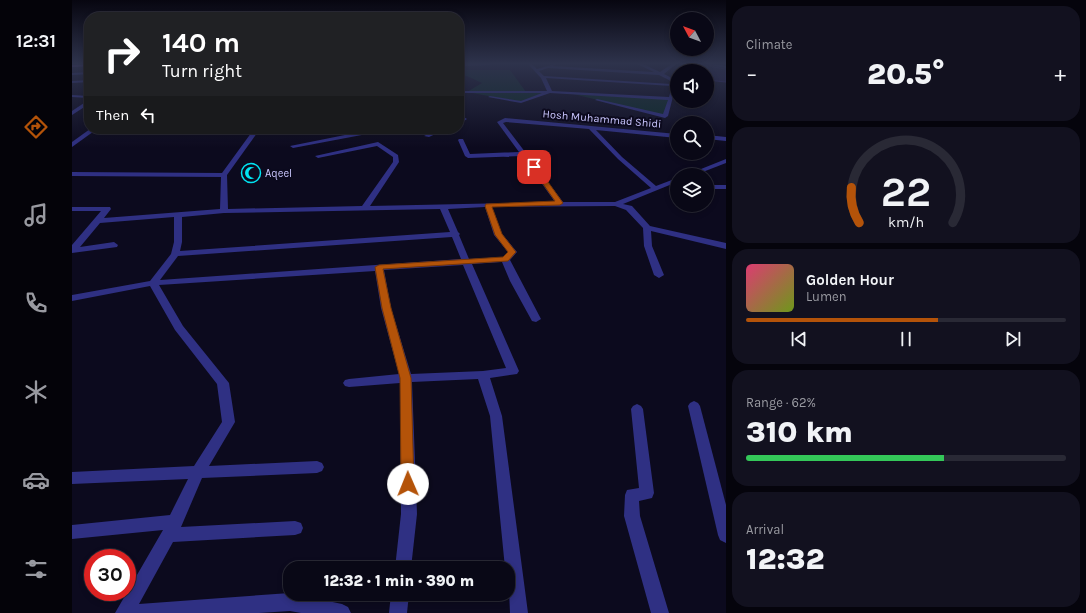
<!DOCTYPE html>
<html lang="en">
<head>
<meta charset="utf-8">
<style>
  :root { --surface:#090816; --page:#12111f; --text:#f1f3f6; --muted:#999aa1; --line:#292935; --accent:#b45309 }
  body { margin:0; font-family:Karla,sans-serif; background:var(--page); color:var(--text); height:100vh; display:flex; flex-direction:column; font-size:15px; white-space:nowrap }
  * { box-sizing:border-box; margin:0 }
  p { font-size:13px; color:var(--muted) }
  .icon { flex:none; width:22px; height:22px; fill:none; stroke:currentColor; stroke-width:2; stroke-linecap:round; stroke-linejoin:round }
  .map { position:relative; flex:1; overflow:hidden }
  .sheet { display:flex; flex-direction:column; gap:6px; padding:6px; background:#05040c; width:360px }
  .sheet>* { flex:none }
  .guide { position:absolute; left:12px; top:12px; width:380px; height:122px; border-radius:16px; box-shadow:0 2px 6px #0003,0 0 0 1px var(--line); background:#202124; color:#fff; overflow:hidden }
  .needle { width:26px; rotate:311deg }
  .tools { position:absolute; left:598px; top:12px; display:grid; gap:8px }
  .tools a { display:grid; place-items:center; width:44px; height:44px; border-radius:50%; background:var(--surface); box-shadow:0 2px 6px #0003,0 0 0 1px var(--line); font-size:20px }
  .speed { position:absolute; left:12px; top:549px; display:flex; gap:8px; font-size:20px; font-weight:700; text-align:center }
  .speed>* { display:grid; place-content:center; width:52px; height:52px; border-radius:50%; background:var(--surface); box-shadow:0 2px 6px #0003,0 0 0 1px var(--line); line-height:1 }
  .speed .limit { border:6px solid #d22; background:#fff; color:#111 }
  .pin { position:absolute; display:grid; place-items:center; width:34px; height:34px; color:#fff; margin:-17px; border-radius:8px; box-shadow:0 2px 6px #0006 }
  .me { position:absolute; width:44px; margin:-22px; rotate:359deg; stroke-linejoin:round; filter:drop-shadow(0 0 3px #0008) }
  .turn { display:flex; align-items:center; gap:14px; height:84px; padding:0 12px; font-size:18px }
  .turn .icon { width:52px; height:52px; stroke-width:2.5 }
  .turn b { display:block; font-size:28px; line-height:34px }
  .then { display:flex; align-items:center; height:38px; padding:0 12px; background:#0003; gap:8px; font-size:15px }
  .big { font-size:30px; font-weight:800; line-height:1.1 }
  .sheet .widget { flex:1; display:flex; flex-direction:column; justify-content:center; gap:6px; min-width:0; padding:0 14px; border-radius:16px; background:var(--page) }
  .sheet .dial { align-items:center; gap:0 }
  .dial svg { height:104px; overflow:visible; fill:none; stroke:var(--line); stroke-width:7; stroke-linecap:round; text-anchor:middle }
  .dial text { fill:var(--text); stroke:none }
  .song { display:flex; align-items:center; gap:12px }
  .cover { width:48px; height:48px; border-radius:6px; background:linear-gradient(135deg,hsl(340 70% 55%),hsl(80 70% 35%)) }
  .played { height:4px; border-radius:2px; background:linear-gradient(90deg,var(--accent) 60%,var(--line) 60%) }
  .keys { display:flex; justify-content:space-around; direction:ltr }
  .heat { display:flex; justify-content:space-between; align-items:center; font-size:22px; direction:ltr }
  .charge { height:6px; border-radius:3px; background:linear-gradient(90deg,#34c759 62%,var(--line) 0) }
  .trip { position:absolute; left:211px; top:561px; width:232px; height:40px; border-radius:16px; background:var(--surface); box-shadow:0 2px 6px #0003,0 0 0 1px var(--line); font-weight:800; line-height:40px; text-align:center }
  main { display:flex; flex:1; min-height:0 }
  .tab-bar { display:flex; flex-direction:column; width:72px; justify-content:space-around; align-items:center; background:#040309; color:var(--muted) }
  .tab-bar .icon { width:28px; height:28px }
  .tab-bar .active { color:var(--accent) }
  .tab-bar b { font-size:18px; color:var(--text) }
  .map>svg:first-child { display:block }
  .green { fill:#0c2927 }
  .building { fill:#1b1441; stroke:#2f2370 }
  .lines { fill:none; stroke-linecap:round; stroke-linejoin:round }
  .minor { fill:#2f3083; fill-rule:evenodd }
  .major { fill:#b64eff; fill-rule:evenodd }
  .route { fill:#b45309; stroke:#753606 }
  .labels { text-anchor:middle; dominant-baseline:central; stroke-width:4; stroke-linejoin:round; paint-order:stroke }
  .far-street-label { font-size:11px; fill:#cbc7ff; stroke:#0c0a1e }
  .far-poi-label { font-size:11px; fill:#cbc7ff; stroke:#0c0a1e; text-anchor:start }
</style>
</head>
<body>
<main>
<nav class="tab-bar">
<b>12:31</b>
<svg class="icon active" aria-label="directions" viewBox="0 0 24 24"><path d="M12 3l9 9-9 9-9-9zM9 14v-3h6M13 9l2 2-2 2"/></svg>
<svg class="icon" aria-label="music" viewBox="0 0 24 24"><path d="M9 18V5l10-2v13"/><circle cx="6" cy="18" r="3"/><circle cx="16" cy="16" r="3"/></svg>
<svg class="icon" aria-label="phone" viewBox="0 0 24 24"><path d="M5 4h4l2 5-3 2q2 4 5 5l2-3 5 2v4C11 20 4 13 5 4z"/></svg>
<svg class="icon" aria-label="climate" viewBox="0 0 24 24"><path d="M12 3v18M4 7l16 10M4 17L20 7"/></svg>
<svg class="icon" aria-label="car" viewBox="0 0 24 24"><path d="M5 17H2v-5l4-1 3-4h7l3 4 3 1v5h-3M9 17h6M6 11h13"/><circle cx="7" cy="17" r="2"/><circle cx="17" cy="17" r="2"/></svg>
<svg class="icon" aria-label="filters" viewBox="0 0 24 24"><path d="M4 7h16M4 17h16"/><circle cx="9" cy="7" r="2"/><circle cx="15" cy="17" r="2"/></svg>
</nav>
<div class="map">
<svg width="654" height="613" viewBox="0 0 654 613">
  <rect width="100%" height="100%" fill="#0c0a1e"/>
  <g class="green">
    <path d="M 387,70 L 438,70 L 454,92 L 478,92 L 449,102 L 395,92 L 410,83 L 395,76 L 387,76 Z"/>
    <path d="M 501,94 L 599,99 L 593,116 Z"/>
  </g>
  <path class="building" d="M 635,63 L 643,63 L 641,65 L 642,67 L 654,69 L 654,82 L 635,80 Z"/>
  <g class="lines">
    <g class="minor">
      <path d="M 418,63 L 419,65 L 387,66 L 387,64 Z"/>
      <path d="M 455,63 L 459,63 L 465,69 L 486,63 L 481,66 L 582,72 L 565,64 L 525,64 L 573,63 L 571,64 L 588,72 L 601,63 L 605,63 L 592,74 L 600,78 L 604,85 L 596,116 L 593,118 L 523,100 L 525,99 L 591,114 L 596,100 L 478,93 L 449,103 L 416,97 L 418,96 L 449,101 L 470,93 L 387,93 L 387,91 L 475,91 L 469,78 ZM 476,68 L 587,75 L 597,80 L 599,84 L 472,76 L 467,71 ZM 474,78 L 600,86 L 597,97 L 480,91 Z"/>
      <path d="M 643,64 L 654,66 L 654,68 L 642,66 Z"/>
      <path d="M 17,72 L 17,74 L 0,75 L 0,73 Z"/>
      <path d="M 17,80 L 17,82 L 0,83 L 0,81 Z"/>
      <path d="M 0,95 L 17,96 L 17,98 L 0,97 Z"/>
      <path d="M 15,101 L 17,101 L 17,104 L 0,115 L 0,111 Z"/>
      <path d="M 387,114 L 395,119 L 387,124 L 388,119 Z"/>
      <path d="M 433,118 L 605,134 L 605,138 L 524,130 L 550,157 L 584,186 L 605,178 L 605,182 L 551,204 L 560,206 L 578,226 L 654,243 L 654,249 L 579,231 L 580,246 L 592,275 L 587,278 L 582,275 L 572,246 L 571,228 L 554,210 L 543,206 L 420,207 L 430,234 L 445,252 L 438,260 L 469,319 L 464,322 L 460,321 L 438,281 L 430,262 L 400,264 L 447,371 L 445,374 L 418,378 L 430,416 L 456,613 L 438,613 L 436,568 L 433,568 L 418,416 L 406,379 L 340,382 L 345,514 L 339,568 L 323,568 L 329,514 L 328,383 L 277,387 L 273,386 L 271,383 L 273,380 L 277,379 L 327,374 L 309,308 L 303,271 L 87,285 L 111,326 L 157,383 L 163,422 L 137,466 L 245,461 L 250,463 L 252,467 L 250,471 L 245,473 L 130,478 L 109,527 L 223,521 L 229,523 L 231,528 L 229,533 L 223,535 L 101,542 L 67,604 L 218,593 L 270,604 L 276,607 L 279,613 L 229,613 L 218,611 L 187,613 L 43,613 L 91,530 L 0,539 L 0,525 L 98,515 L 116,479 L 0,484 L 0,472 L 122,466 L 150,422 L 145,384 L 103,330 L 78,286 L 0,301 L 0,295 L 78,281 L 99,254 L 102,242 L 102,217 L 28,223 L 8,247 L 42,242 L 46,245 L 45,247 L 0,253 L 0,245 L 29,211 L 0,211 L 0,207 L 38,207 L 39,209 L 32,218 L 148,209 L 149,177 L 0,176 L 0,172 L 150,173 L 182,129 L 188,129 L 155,175 L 156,209 L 290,206 L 321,162 L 321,157 L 305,146 L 246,158 L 243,156 L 306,142 L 326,155 L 327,162 L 298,206 L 483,202 L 450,156 L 396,158 L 393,156 L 386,140 L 387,139 L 391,139 L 398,154 L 447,152 L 425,122 ZM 434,122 L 517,129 L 546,159 L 579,188 L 543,202 L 491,202 L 431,123 ZM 413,207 L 422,235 L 436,252 L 431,257 L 397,259 L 387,235 L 388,234 L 386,232 L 376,209 ZM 368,209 L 378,232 L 108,251 L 110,242 L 110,217 L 152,213 ZM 380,237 L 389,259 L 88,280 L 106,256 ZM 391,265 L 434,368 L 411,371 L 339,374 L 319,308 L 312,270 Z"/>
      <path d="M 18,129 L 25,129 L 0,147 L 0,142 Z"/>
      <path d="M 366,129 L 374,129 L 357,137 L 352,136 Z"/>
      <path d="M 293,131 L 296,133 L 295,134 L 221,148 L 218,146 Z"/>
      <path d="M 635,135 L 654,137 L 654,141 L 635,139 Z"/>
      <path d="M 654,159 L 654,163 L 623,175 L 614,175 Z"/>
      <rect x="635" y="185" width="19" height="4"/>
      <path d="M 622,401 L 626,403 L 628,406 L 654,505 L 654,543 L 648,540 L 646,535 L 616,406 L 618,403 Z"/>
      <path d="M 565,404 L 569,406 L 571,409 L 582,493 L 580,498 L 567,501 L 568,516 L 597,613 L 579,613 L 552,516 L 553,495 L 555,490 L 567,488 L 559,409 L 561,406 Z"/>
      <path d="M 319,594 L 337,594 L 335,613 L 317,613 Z"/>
    </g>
    <path class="major" d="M 17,64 L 17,66 L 0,67 L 0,65 Z"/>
  </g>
  <linearGradient id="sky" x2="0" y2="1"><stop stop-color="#070610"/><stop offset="0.43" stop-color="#2e334c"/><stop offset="1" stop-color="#2e334c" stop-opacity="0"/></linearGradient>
  <rect width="654" height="148" fill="url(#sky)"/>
  <path class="route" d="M 460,165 L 464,165 L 491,203 L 488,205 L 420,207 L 430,234 L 444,252 L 436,261 L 311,269 L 319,308 L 339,378 L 342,484 L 341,488 L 336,490 L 331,488 L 329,484 L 328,378 L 310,308 L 303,267 L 307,265 L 431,257 L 436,252 L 423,235 L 413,206 L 414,204 L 483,201 L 459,167 Z"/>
  <defs>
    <symbol id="mosque-ring" viewBox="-11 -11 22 22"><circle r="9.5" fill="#0c0a1e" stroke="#00e4f2" stroke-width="1.5"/><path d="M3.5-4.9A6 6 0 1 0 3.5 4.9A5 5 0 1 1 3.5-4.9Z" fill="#00e4f2"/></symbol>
  </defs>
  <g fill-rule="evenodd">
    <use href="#mosque-ring" x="168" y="162" width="22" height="22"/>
  </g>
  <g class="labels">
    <g class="far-street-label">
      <text transform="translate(530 119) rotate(5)">Hosh Muhammad Shidi</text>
    </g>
    <g class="far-poi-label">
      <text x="193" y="173">Aqeel</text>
    </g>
  </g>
</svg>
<div class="tools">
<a><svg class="needle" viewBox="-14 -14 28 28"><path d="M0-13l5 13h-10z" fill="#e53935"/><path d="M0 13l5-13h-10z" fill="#999aa1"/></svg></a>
<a><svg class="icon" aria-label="sound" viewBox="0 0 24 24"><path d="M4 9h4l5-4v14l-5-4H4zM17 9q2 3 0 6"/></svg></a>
<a><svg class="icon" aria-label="search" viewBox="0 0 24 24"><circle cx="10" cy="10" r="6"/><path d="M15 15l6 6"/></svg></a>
<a><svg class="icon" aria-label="layers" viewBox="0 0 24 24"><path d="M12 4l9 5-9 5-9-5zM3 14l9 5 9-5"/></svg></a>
</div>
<div class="speed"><div class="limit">30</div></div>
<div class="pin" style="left:462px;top:167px;background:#d93025"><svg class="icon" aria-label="arrive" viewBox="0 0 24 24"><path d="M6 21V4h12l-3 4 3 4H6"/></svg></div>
<svg class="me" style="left:336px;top:484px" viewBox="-20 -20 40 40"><circle r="19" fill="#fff"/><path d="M0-13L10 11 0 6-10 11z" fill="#b45309"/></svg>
<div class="trip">12:32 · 1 min · 390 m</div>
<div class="guide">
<div class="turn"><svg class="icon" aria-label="right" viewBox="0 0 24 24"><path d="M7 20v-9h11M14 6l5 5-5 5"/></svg><div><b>140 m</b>Turn right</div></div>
<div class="then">Then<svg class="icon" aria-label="left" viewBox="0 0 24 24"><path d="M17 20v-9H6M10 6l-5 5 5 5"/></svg></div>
</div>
</div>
<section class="sheet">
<div class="widget"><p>Climate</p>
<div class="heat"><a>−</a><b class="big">20.5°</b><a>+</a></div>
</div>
<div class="widget dial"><svg viewBox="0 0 100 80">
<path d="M14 69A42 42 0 1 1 86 69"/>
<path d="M14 69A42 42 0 0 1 8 42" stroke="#b45309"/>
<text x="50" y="56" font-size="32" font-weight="700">22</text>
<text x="50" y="72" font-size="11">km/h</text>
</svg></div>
<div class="widget">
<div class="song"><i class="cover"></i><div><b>Golden Hour</b><p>Lumen</p></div></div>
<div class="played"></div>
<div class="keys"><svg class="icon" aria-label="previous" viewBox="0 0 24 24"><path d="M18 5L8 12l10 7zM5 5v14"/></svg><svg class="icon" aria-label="pause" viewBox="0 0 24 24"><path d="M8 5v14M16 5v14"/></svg><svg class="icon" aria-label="next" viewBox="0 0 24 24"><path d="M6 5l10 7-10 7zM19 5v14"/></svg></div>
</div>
<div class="widget"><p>Range · 62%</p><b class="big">310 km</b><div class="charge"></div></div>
<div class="widget"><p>Arrival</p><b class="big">12:32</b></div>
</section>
</main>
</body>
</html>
